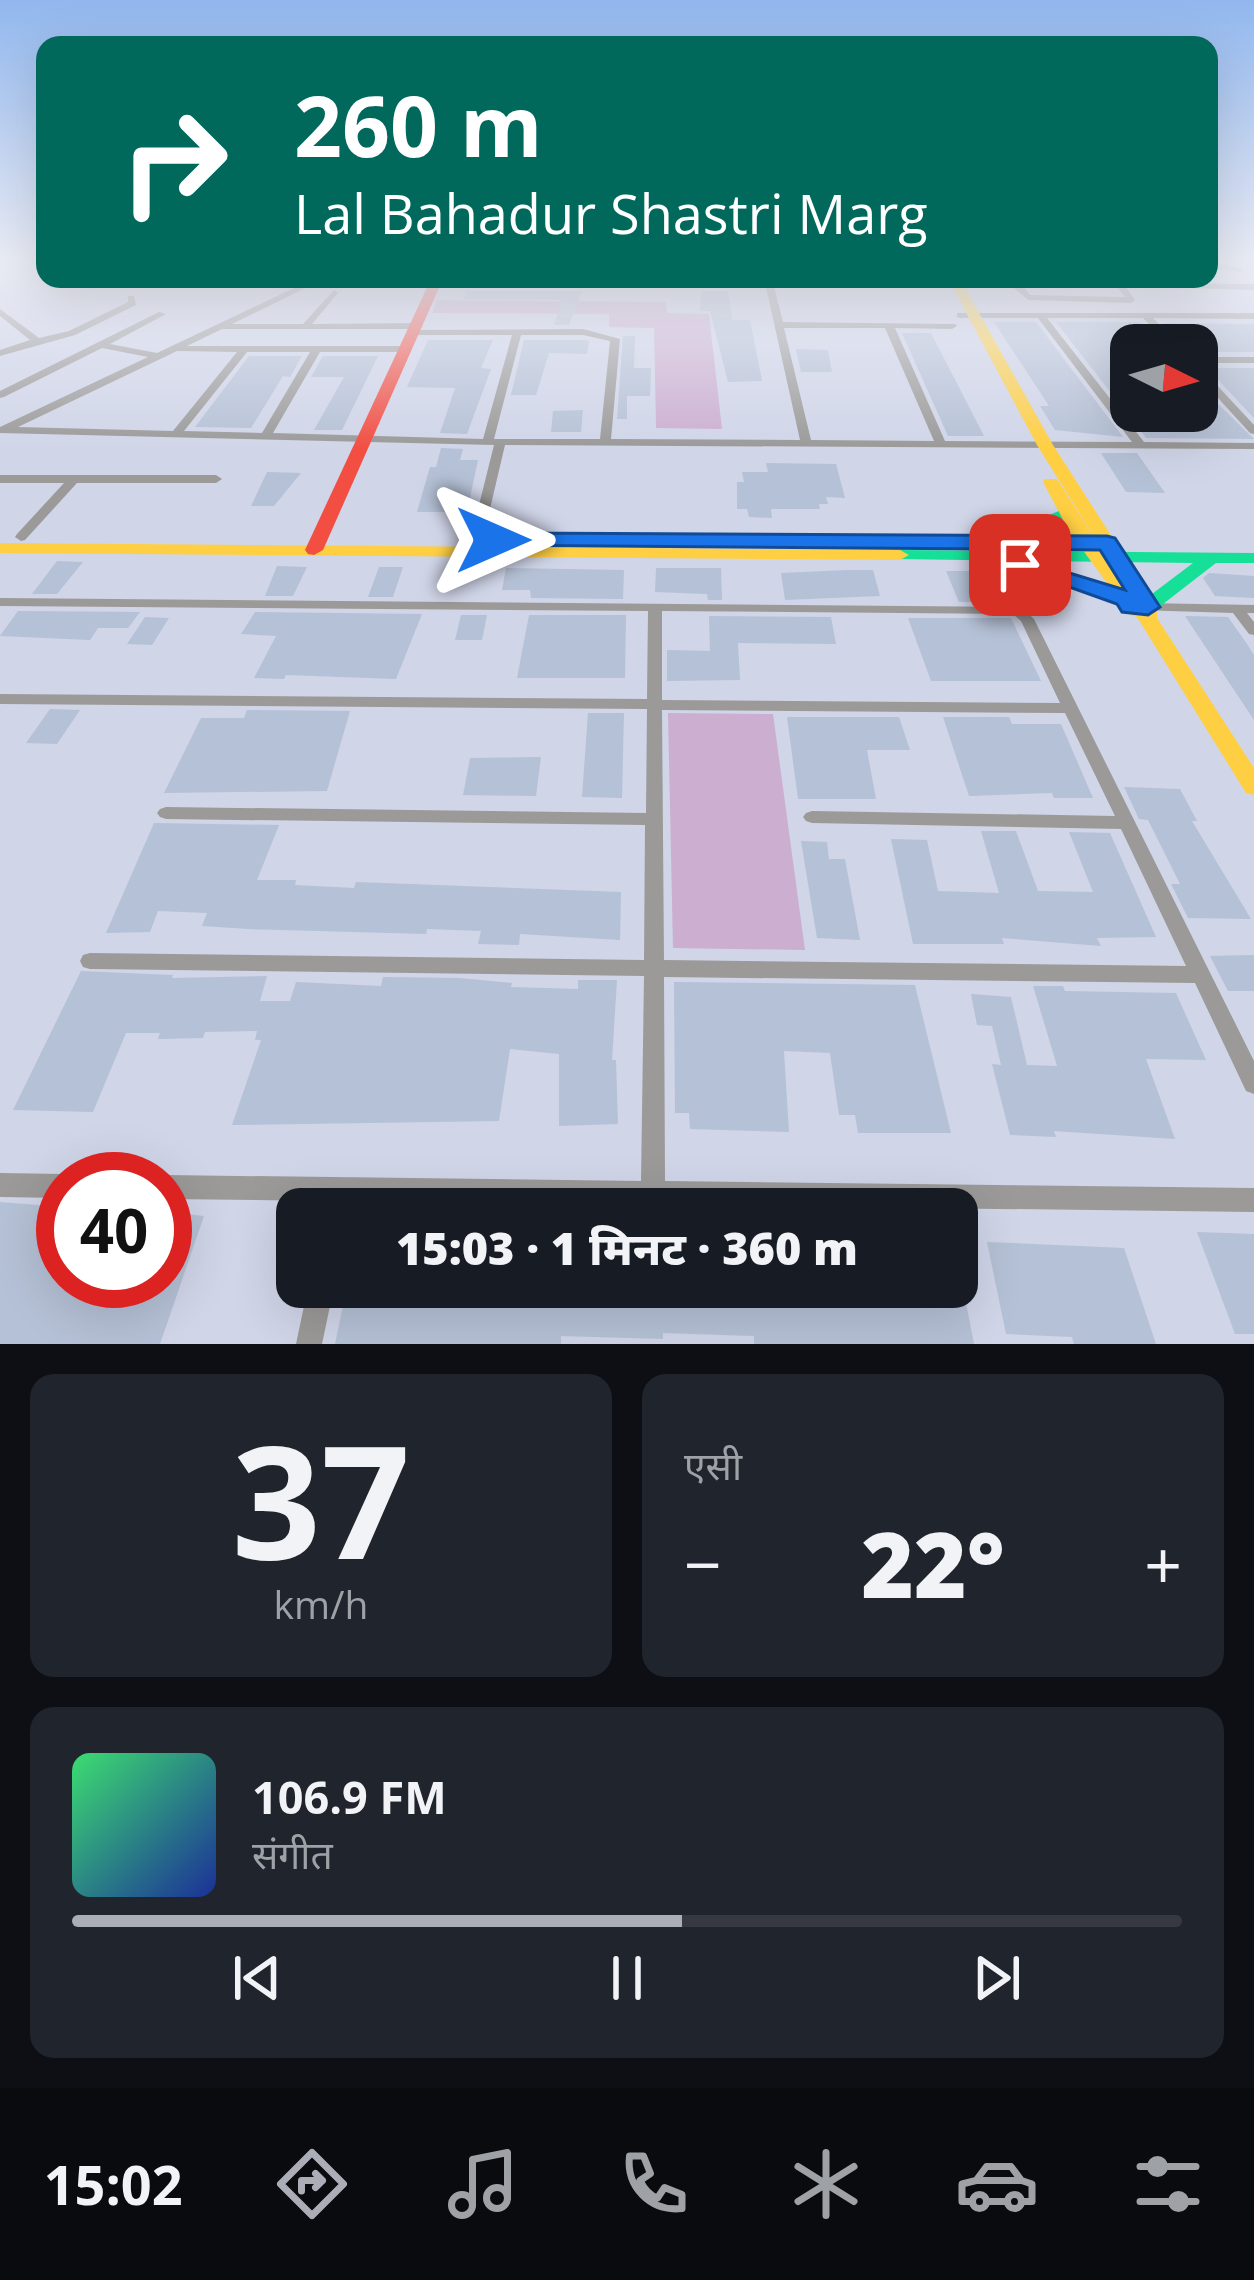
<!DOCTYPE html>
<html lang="hi">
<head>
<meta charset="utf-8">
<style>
  :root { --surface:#171b24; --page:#20242c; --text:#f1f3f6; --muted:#9ea1a6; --line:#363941; --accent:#abaeb7 }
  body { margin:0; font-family:"Open Sans","Noto Sans Devanagari",sans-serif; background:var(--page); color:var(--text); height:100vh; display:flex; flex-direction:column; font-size:45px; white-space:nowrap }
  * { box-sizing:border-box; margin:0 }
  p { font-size:39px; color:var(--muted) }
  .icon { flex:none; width:66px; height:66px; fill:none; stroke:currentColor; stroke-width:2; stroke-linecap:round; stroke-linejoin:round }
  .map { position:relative; height:1344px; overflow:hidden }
  .details { display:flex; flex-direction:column; gap:30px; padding:30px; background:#0d0f14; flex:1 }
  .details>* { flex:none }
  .hud { position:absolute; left:36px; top:36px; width:1182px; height:252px; border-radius:24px; box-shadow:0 12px 48px #0002; background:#00695c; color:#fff; overflow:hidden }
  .needle { width:78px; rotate:95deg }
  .tools { position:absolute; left:1110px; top:324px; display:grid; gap:24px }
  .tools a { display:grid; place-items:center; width:108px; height:108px; border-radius:24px; background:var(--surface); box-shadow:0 12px 48px #0002; font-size:60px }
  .speed { position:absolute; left:36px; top:1152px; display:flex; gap:24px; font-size:60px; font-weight:700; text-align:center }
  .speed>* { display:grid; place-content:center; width:156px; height:156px; border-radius:50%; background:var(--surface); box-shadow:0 12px 48px #0002; line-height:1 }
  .speed .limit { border:18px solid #d22; background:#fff; color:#111 }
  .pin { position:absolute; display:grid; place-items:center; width:102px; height:102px; color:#fff; margin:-51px; border-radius:24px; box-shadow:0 6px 18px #0006 }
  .me { position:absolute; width:132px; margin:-66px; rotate:90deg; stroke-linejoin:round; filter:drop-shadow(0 0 9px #0008) }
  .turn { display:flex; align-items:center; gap:42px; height:252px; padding:0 60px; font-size:54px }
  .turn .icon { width:156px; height:156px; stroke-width:2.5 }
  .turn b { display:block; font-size:84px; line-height:102px }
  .big { font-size:90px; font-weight:800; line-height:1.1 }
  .details .tile { flex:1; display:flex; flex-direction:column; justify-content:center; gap:18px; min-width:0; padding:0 42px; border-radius:24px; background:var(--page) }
  .details .dial { align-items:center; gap:0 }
  .dial b { font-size:156px; line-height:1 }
  .song { display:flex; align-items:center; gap:36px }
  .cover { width:144px; height:144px; border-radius:18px; background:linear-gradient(135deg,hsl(140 70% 55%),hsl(230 70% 35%)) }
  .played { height:12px; border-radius:6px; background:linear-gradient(90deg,var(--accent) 55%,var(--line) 55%) }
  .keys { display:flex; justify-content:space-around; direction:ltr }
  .heat { display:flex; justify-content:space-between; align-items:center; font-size:66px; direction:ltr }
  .details .tiles { flex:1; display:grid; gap:30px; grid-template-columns:1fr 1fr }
  .tile:last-child { grid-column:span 2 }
  .trip { position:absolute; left:276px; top:1188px; width:702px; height:120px; border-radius:24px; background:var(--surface); box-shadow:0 12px 48px #0002; font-weight:800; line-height:120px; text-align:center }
  .dock { display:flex; height:192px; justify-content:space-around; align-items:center; background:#090b0e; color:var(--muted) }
  .dock .icon { width:84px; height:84px }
  .dock .on { color:var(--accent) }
  .dock b { font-size:54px; color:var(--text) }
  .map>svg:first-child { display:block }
  .green { fill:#ccaed0 }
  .building { fill:#b5c1d6 }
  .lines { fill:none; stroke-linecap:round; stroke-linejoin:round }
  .street { fill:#9b9a99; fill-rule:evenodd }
  .fast { fill:#16e098; fill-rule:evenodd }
  .slow { fill:#ffcf43; fill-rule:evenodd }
  .jam { fill:#f24e42; fill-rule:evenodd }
  .route { fill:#1a73e8; stroke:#114b97; stroke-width:3 }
</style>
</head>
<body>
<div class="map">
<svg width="1254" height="1344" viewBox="0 0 1254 1344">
  <rect width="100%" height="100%" fill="#d0d5e8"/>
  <g class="green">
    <path d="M 437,300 L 666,302 L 667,313 L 709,314 L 722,429 L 656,428 L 654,328 L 609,327 L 609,314 L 432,313 Z"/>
    <path d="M 668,713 L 773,714 L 805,950 L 673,948 Z"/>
  </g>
  <g class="building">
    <path d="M 467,291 L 582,291 L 569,325 L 554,325 L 562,300 L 464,299 Z"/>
    <path d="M 701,291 L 728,291 L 732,320 L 750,320 L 762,381 L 728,382 L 710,311 L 700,311 Z"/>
    <path d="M 994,322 L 1036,322 L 1123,437 L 1055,430 L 1040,406 L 1049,406 Z"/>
    <path d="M 1056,322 L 1141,322 L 1159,341 L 1131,341 L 1131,411 L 1197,411 L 1197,397 L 1211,397 L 1254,439 L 1146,438 Z"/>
    <path d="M 1164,323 L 1254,324 L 1254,352 L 1197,352 L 1197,345 L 1184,345 Z"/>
    <path d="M 902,333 L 931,333 L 984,436 L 948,436 Z"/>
    <path d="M 623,336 L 635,336 L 634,368 L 651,368 L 650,396 L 627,396 L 627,419 L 617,419 Z"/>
    <path d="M 428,340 L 493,340 L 481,368 L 491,369 L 467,434 L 440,433 L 455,388 L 407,387 Z"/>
    <path d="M 524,340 L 583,340 L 589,341 L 587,354 L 549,353 L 536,395 L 511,395 Z"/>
    <path d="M 796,349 L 828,350 L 832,372 L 801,372 Z"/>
    <path d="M 249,356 L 302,356 L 290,377 L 283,376 L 251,428 L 195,427 Z"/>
    <path d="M 323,356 L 378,356 L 342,430 L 314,430 L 344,377 L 311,377 Z"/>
    <path d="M 1207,368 L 1254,368 L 1254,418 Z"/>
    <path d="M 583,410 L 581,432 L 551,432 L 553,411 Z"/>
    <path d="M 441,448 L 463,449 L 460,460 L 478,460 L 467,512 L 417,512 L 430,467 L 436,467 Z"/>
    <path d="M 1101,453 L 1137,453 L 1165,493 L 1126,492 Z"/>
    <path d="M 766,463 L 836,464 L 845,498 L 826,497 L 828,504 L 819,504 L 820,509 L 771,509 L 772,518 L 749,517 L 747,509 L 737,509 L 737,482 L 744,482 L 742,472 L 768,472 Z"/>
    <path d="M 267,472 L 301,473 L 274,506 L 251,506 Z"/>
    <path d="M 57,561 L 83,562 L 57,594 L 32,594 Z"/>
    <path d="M 277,566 L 307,567 L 293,596 L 265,596 Z"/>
    <path d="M 379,567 L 403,567 L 393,597 L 368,597 Z"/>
    <path d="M 506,568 L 624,570 L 623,599 L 531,598 L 530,590 L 502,590 Z"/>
    <path d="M 656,568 L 721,568 L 722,600 L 708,600 L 707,594 L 655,592 Z"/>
    <path d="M 848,570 L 873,570 L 880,596 L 785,600 L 781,573 Z"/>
    <path d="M 946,571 L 975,571 L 988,602 L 959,602 Z"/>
    <path d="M 1209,573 L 1254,576 L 1254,598 L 1215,596 L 1203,578 Z"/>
    <path d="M 18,611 L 140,612 L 128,628 L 98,628 L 90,640 L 0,636 Z"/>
    <path d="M 255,612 L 422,614 L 396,679 L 286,675 L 284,679 L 254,678 L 276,636 L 241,634 Z"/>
    <path d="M 461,615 L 487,615 L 482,640 L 455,640 Z"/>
    <path d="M 529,615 L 626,615 L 625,678 L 517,678 Z"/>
    <path d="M 709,616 L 831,617 L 836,644 L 738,643 L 740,680 L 667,681 L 667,650 L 710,651 Z"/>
    <path d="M 1185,616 L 1228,617 L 1247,644 L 1254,655 L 1254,720 Z"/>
    <path d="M 145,617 L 169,618 L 152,645 L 127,644 Z"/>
    <path d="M 908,618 L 1011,618 L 1041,681 L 931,681 Z"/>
    <path d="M 50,709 L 80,710 L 57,744 L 26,743 Z"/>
    <path d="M 247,710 L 350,711 L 327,791 L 164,793 L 201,718 L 244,718 Z"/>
    <path d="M 588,713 L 624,713 L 622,798 L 582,797 Z"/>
    <path d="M 787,717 L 899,717 L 910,750 L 867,750 L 876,799 L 798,799 Z"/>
    <path d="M 943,717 L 1009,717 L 1012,724 L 1061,724 L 1093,798 L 1054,798 L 1052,793 L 969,796 Z"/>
    <path d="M 541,757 L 536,796 L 463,795 L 470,758 Z"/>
    <path d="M 1124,787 L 1180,789 L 1197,821 L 1192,821 L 1251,919 L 1188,918 L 1171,884 L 1180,884 L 1148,820 L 1139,819 Z"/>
    <path d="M 154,823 L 279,825 L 257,880 L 296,880 L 295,885 L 354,888 L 356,882 L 621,892 L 620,940 L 520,934 L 519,945 L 478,944 L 481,931 L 427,929 L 426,934 L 248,929 L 202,926 L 207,913 L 158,911 L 150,932 L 106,933 Z"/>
    <path d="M 981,831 L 1016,831 L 1038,891 L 1093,892 L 1069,832 L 1110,833 L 1156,937 L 1097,938 L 1101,946 L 1002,938 L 1004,944 L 913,944 L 891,839 L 927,840 L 938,891 L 999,893 Z"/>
    <path d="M 801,841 L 827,842 L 829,859 L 845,859 L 860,940 L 817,938 Z"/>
    <path d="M 1254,955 L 1254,991 L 1228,991 L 1210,956 Z"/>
    <path d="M 81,971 L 173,975 L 172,978 L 267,976 L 260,1001 L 290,1001 L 296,982 L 381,986 L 383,977 L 459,978 L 512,983 L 511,987 L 578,989 L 578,980 L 617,980 L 612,1060 L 616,1060 L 618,1124 L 559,1126 L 559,1054 L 510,1049 L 499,1121 L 232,1125 L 261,1040 L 255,1040 L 257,1031 L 205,1032 L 203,1038 L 158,1039 L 160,1033 L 126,1033 L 93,1112 L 13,1110 Z"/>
    <path d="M 674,982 L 915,985 L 951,1133 L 858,1133 L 855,1115 L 839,1115 L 830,1053 L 784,1051 L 789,1132 L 690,1129 L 689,1113 L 675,1113 Z"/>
    <path d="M 1033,986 L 1063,986 L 1065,991 L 1176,993 L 1206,1060 L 1146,1059 L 1175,1139 L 1054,1131 L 1056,1137 L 1010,1135 L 992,1064 L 1001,1065 L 992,1026 L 977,1025 L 971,994 L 1011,997 L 1027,1065 L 1057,1066 Z"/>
    <path d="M 0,1202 L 63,1207 L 63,1281 L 165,1281 L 165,1212 L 204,1216 L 160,1344 L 0,1344 Z"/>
    <path d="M 1197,1232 L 1254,1234 L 1254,1334 L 1235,1334 Z"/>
    <path d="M 987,1242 L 1124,1248 L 1156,1344 L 1074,1344 L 1072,1337 L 1006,1334 Z"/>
    <path d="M 347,1287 L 963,1287 L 974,1344 L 754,1344 L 754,1336 L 663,1333 L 663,1339 L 561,1336 L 561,1344 L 335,1344 Z"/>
  </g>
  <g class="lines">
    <g class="street">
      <path d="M 29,261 L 45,262 L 45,266 L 30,263 Z"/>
      <path d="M 1209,262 L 1240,268 L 1244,270 L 1240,272 L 1209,266 Z"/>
      <path d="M 313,279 L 324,279 L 232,324 L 303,324 L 334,290 L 338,293 L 312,324 L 418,323 L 423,326 L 418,329 L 222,329 L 187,346 L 407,346 L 412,349 L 407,352 L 320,352 L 273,433 L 483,439 L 512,335 L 415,335 L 410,332 L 412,330 L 583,329 L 620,339 L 611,439 L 800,440 L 766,287 L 435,286 L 431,284 L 435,282 L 765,282 L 764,279 L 772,279 L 783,322 L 955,324 L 957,326 L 952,329 L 895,328 L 945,441 L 1132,442 L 1038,318 L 960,318 L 957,317 L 957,313 L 1254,313 L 1254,319 L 1153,318 L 1179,345 L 1169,345 L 1143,318 L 1047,318 L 1144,442 L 1254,443 L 1254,449 L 505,445 L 489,513 L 483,517 L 477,513 L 494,445 L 0,433 L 0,427 L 148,357 L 102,348 L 4,397 L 0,398 L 0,391 L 159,312 L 166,314 L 110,344 L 157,353 ZM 784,328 L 885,328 L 934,441 L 811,440 ZM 521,335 L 583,335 L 610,341 L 600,439 L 494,439 ZM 177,351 L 237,352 L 173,431 L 18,427 ZM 247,352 L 310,352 L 262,433 L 184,431 Z"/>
      <path d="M 1009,279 L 1017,279 L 1019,281 L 1120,279 L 1135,300 L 1131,303 L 1028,300 L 1012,286 ZM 1115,284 L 1125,297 L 1030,295 L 1023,286 Z"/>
      <path d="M 1157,283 L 1254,284 L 1254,290 L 1154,287 L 1153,285 Z"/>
      <path d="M 128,296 L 134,296 L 136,305 L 75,335 L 0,356 L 0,350 L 30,340 L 0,316 L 0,309 L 39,338 L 69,331 L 128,302 Z"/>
      <rect x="1197" y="357" width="57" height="6"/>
      <path d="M 1197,366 L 1200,367 L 1254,425 L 1254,434 L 1250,433 L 1197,375 Z"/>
      <path d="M 0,475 L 216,475 L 222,479 L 216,483 L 77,483 L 25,540 L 21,541 L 15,537 L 17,534 L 64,483 L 0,483 Z"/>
      <path d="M 0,598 L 1021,607 L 1034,619 L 1254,1061 L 1254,1094 L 1246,1091 L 1195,983 L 664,977 L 665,1181 L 1254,1188 L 1254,1212 L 351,1201 L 349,1209 L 325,1209 L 327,1201 L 165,1199 L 165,1179 L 156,1179 L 165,1175 L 641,1181 L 644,976 L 90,969 L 83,967 L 80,961 L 83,955 L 90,953 L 644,960 L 645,825 L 166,819 L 160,817 L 157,813 L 160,809 L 166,807 L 646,813 L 647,709 L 0,704 L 0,694 L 647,699 L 648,611 L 0,606 ZM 662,611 L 1013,614 L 1021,621 L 1060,703 L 662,700 ZM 662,710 L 1065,713 L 1115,816 L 812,811 L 806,813 L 803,817 L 806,821 L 812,823 L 1121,829 L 1186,966 L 664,960 Z"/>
      <path d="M 1143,603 L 1254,605 L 1254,613 L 1247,613 L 1254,622 L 1254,635 L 1249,634 L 1233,613 L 1138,610 L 1136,607 L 1138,604 Z"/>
      <path d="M 0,1173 L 63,1174 L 72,1179 L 63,1179 L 63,1198 L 0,1197 Z"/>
      <path d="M 308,1287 L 334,1287 L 322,1344 L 296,1344 Z"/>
    </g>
    <g class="fast">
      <path d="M 1068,507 L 1074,508 L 1074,516 L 997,548 L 991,549 L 982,544 Z"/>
      <path d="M 900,550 L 1254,553 L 1254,563 L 1216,563 L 1154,611 L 1140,611 L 1137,607 L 1140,603 L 1193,563 L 894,559 L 891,555 L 894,551 Z"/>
    </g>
    <g class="slow">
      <path d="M 948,279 L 960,279 L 1053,445 L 1157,607 L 1157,618 L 1254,768 L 1254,795 L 1246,793 L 1137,617 L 1130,615 L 1069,531 L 1043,482 L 1045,479 L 1057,479 L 1106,556 L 1037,445 Z"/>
      <path d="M 0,543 L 900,550 L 909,555 L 900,560 L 0,553 Z"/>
    </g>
    <g class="jam">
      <path d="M 431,279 L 443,279 L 323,550 L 314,555 L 308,554 L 305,550 Z"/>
      <path d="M 1007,556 L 1133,595 L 1136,599 L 1133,603 L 1119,603 L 1001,565 L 998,561 L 1001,557 Z"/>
    </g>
  </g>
  <linearGradient id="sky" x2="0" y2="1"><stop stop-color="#91b7ee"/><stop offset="0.58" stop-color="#eaecf5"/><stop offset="1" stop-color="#eaecf5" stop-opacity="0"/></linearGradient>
  <rect width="1254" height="449" fill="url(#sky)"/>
  <path class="route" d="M 493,533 L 1107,536 L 1115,538 L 1160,607 L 1148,615 L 1122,612 L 1117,604 L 1008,565 L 1020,558 L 1125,590 L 1100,550 L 484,545 L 481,540 Z"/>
</svg>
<div class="tools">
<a><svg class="needle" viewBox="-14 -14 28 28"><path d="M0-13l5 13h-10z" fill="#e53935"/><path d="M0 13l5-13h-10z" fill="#9ea1a6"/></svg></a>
</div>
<div class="speed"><div class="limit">40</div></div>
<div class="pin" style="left:1020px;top:565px;background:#d93025"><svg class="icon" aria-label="arrive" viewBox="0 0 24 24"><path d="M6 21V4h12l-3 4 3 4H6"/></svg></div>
<svg class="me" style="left:493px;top:540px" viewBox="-20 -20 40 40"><path d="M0-17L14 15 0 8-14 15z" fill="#1a73e8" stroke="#fff" stroke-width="4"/></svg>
<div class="trip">15:03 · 1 मिनट · 360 m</div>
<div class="hud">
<div class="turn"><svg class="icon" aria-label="right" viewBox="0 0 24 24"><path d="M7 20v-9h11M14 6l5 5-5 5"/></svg><div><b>260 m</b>Lal Bahadur Shastri Marg</div></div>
</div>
</div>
<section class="details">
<div class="tiles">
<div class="tile dial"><b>37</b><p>km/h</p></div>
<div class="tile"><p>एसी</p>
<div class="heat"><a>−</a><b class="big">22°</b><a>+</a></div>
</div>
<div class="tile">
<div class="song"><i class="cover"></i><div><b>106.9 FM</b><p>संगीत</p></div></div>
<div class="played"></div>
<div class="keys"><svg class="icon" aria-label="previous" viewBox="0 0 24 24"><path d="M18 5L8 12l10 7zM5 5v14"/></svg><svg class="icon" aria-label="pause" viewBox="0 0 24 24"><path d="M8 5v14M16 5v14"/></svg><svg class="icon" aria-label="next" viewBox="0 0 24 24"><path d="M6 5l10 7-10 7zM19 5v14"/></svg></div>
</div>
</div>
</section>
<nav class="dock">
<b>15:02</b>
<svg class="icon on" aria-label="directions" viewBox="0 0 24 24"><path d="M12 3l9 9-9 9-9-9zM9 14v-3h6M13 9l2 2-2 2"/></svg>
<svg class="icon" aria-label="music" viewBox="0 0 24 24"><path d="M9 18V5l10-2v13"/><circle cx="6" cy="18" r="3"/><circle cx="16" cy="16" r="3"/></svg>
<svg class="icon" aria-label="phone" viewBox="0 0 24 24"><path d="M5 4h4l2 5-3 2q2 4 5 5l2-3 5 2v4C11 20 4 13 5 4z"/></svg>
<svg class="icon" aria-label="climate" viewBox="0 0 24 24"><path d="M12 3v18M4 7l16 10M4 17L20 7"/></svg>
<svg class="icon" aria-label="car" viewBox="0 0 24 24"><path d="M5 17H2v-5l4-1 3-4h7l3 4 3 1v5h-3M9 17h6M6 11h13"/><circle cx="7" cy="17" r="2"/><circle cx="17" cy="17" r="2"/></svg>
<svg class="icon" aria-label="filters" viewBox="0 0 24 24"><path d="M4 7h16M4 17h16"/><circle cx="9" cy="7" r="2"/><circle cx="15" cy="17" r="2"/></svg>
</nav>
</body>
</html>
